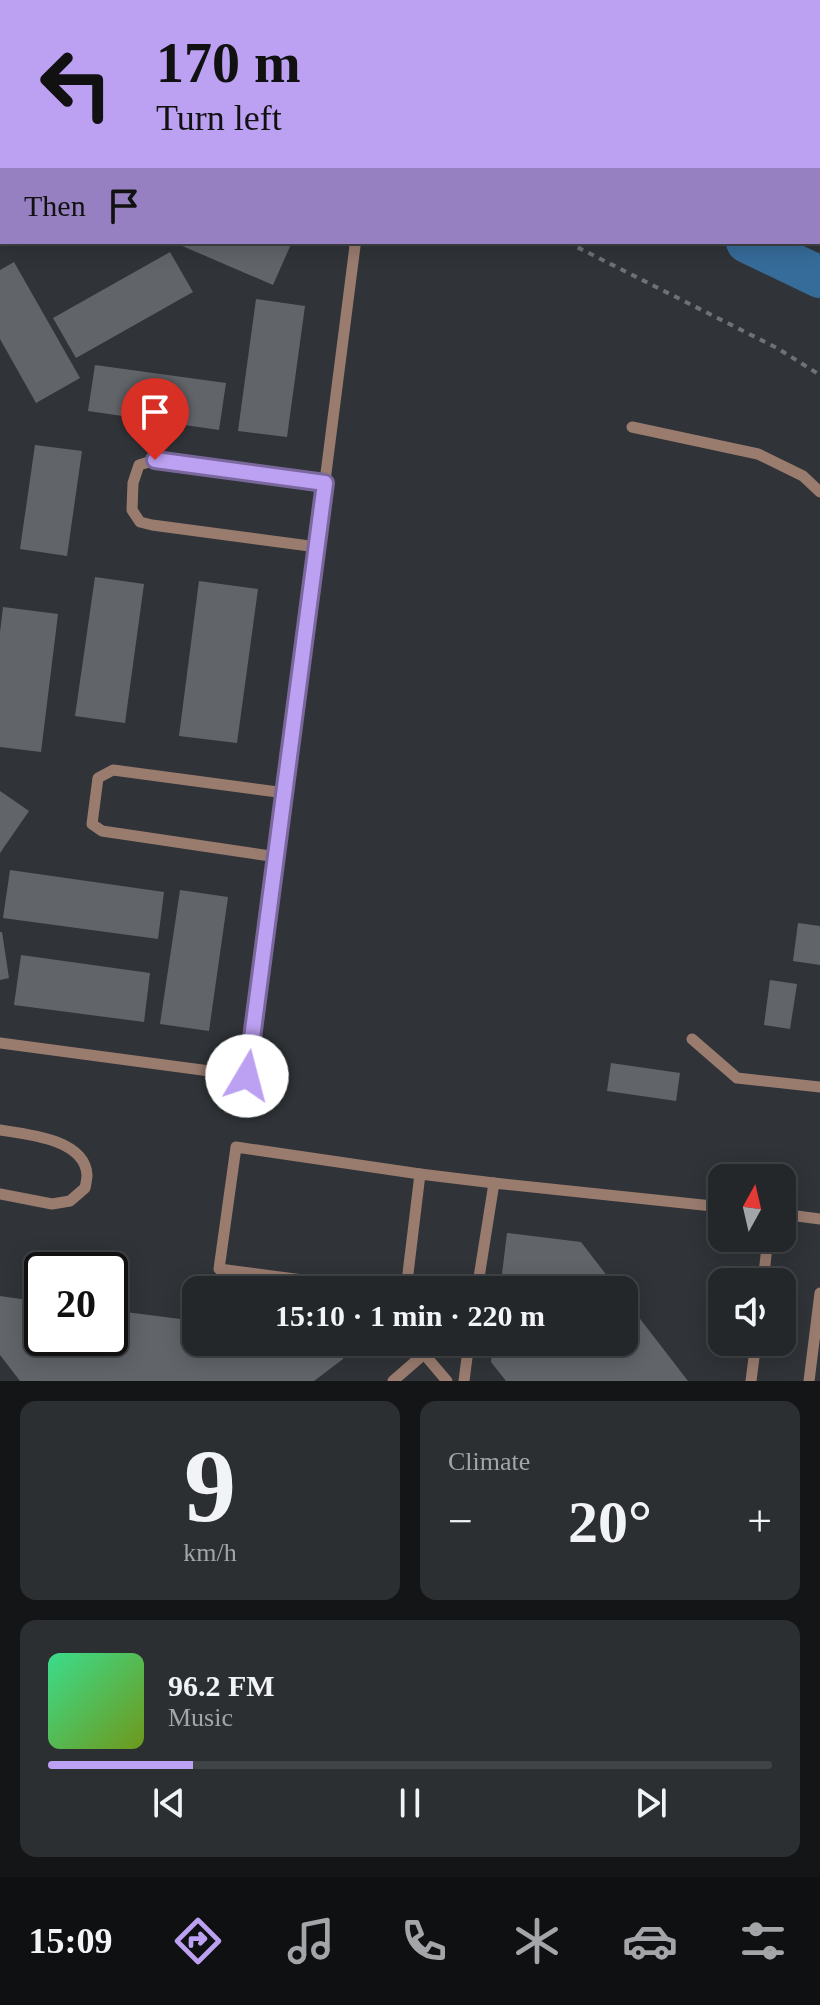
<!DOCTYPE html>
<html lang="en">
<head>
<meta charset="utf-8">
<style>
  :root { --surface:#24272a; --page:#2c2f32; --text:#f1f3f6; --muted:#a3a5a8; --line:#414447; --accent:#bca0f2 }
  body { margin:0; font-family:"Times New Roman",serif; background:var(--page); color:var(--text); height:100vh; display:flex; flex-direction:column; font-size:30px; white-space:nowrap }
  * { box-sizing:border-box; margin:0 }
  p { font-size:26px; color:var(--muted) }
  .icon { flex:none; width:44px; height:44px; fill:none; stroke:currentColor; stroke-width:2; stroke-linecap:round; stroke-linejoin:round }
  .map { position:relative; height:1381px; overflow:hidden }
  .panel { display:flex; flex-direction:column; gap:20px; padding:20px; background:#141517; flex:1 }
  .panel>* { flex:none }
  .hud { position:absolute; left:0px; top:0px; width:820px; height:244px; box-shadow:0 4px 20px #0003,0 0 0 2px var(--line); background:#bca0f2; color:#111; overflow:hidden }
  .needle { width:52px; rotate:8deg }
  .tools { position:absolute; left:708px; top:1164px; display:grid; gap:16px }
  .tools a { display:grid; place-items:center; width:88px; height:88px; border-radius:16px; background:var(--surface); box-shadow:0 4px 20px #0003,0 0 0 2px var(--line); font-size:40px }
  .speed { position:absolute; left:24px; top:1252px; display:flex; gap:16px; font-size:40px; font-weight:700; text-align:center }
  .speed>* { display:grid; place-content:center; width:104px; height:104px; border-radius:50%; background:var(--surface); box-shadow:0 4px 20px #0003,0 0 0 2px var(--line); line-height:1 }
  .speed .limit { border:4px solid #111; border-radius:12px; background:#fff; color:#111 }
  .pin { position:absolute; display:grid; place-items:center; width:68px; height:68px; color:#fff; margin:-82px -34px; border-radius:50% 50% 50% 0; rotate:-45deg; box-shadow:0 0 8px #0007 }
  .pin .icon { rotate:45deg }
  .me { position:absolute; width:88px; margin:-44px; rotate:8deg; stroke-linejoin:round; filter:drop-shadow(0 0 6px #0008) }
  .turn { display:flex; align-items:center; gap:28px; height:168px; padding:0 24px; font-size:36px }
  .turn .icon { width:104px; height:104px; stroke-width:2.5 }
  .turn b { display:block; font-size:56px; line-height:68px }
  .then { display:flex; align-items:center; height:76px; padding:0 24px; background:#0003; gap:16px; font-size:30px }
  .big { font-size:60px; font-weight:700; line-height:1.1 }
  .panel .card { flex:1; display:flex; flex-direction:column; justify-content:center; gap:12px; min-width:0; padding:0 28px; border-radius:16px; background:var(--page) }
  .panel .dial { align-items:center; gap:0 }
  .dial b { font-size:104px; line-height:1 }
  .song { display:flex; align-items:center; gap:24px }
  .cover { width:96px; height:96px; border-radius:12px; background:linear-gradient(135deg,hsl(150 70% 55%),hsl(80 70% 35%)) }
  .played { height:8px; border-radius:4px; background:linear-gradient(90deg,var(--accent) 20%,var(--line) 20%) }
  .keys { display:flex; justify-content:space-around; direction:ltr }
  .heat { display:flex; justify-content:space-between; align-items:center; font-size:44px; direction:ltr }
  .panel .tiles { flex:1; display:grid; gap:20px; grid-template-columns:1fr 1fr }
  .card:last-child { grid-column:span 2 }
  .trip { position:absolute; left:182px; top:1276px; width:456px; height:80px; border-radius:16px; background:var(--surface); box-shadow:0 4px 20px #0003,0 0 0 2px var(--line); font-weight:700; line-height:80px; text-align:center }
  .tab-bar { display:flex; height:128px; justify-content:space-around; align-items:center; background:#0e1011; color:var(--muted) }
  .tab-bar .icon { width:56px; height:56px }
  .tab-bar .active { color:var(--accent) }
  .tab-bar b { font-size:36px; color:var(--text) }
  .map>svg:first-child { display:block }
  .green { fill:#475e39 }
  .lines { fill:none; stroke-linecap:round; stroke-linejoin:round }
  .river { stroke:#366c9a; stroke-width:42 }
  .building { fill:#61656a }
  .path { stroke:#6e7175; stroke-width:4; stroke-dasharray:6 6; stroke-linecap:butt }
  .lane { stroke:#9a7c6f; stroke-width:11 }
  .route-casing { stroke:#7a689d; stroke-width:20 }
  .route { stroke:#bca0f2; stroke-width:14 }
</style>
</head>
<body>
<div class="map">
<svg width="820" height="1381" viewBox="0 0 820 1381">
  <rect width="100%" height="100%" fill="#303438"/>
  <path class="green" d="M 409,0 L 820,0 L 820,170 L 818,169 L 818,2 L 414,2 Z"/>
  <g class="lines">
    <g class="river">
      <path d="M 246,0 L 250,2"/>
      <path d="M 747,242 L 820,277"/>
    </g>
  </g>
  <g class="building">
    <path d="M 173,242 L 292,242 L 273,285 Z"/>
    <path d="M 170,252 L 193,292 L 76,358 L 53,318 Z"/>
    <path d="M 14,262 L 80,378 L 36,403 L 0,339 L 0,270 Z"/>
    <path d="M 256,299 L 305,306 L 287,437 L 238,431 Z"/>
    <path d="M 95,365 L 226,383 L 219,430 L 88,411 Z"/>
    <path d="M 35,445 L 82,451 L 67,556 L 20,549 Z"/>
    <path d="M 95,577 L 144,584 L 125,723 L 75,716 Z"/>
    <path d="M 199,581 L 258,589 L 237,743 L 179,736 Z"/>
    <path d="M 3,607 L 58,614 L 41,752 L 0,747 L 0,632 Z"/>
    <path d="M 0,791 L 29,811 L 0,853 Z"/>
    <path d="M 10,870 L 164,892 L 158,939 L 3,918 Z"/>
    <path d="M 180,890 L 228,897 L 209,1031 L 160,1024 Z"/>
    <path d="M 798,923 L 820,926 L 820,965 L 793,961 Z"/>
    <path d="M 0,932 L 2,932 L 9,978 L 0,980 Z"/>
    <path d="M 21,955 L 150,973 L 144,1022 L 14,1005 Z"/>
    <path d="M 770,980 L 797,984 L 790,1029 L 764,1025 Z"/>
    <path d="M 611,1063 L 680,1073 L 676,1101 L 607,1091 Z"/>
    <path d="M 507,1233 L 581,1242 L 618,1290 L 500,1290 Z"/>
    <path d="M 0,1296 L 42,1302 L 42,1338 L 110,1338 L 110,1310 L 196,1321 L 196,1342 L 345,1342 L 343,1359 L 314,1381 L 20,1381 L 0,1355 Z"/>
    <path d="M 624,1298 L 688,1381 L 506,1381 L 491,1362 L 493,1342 L 624,1342 Z"/>
  </g>
  <g class="lines">
    <g class="path">
      <path d="M 63,0 L 68,2"/>
      <path d="M 549,0 L 551,2"/>
      <path d="M 676,0 L 678,2"/>
      <path d="M 818,131 L 820,132"/>
      <path d="M 567,242 L 777,348 L 820,375"/>
    </g>
    <g class="lane">
      <path d="M 0,224 L 2,223"/>
      <path d="M 632,427 L 758,454 L 803,476 L 820,492"/>
      <path d="M 317,547 L 152,525 L 140,522 L 132,510 L 133,483 L 139,465 L 155,460 L 325,483"/>
      <path d="M 277,857 L 102,831 L 92,824 L 98,778 L 113,770 L 285,793"/>
      <path d="M 692,1039 L 737,1078 L 820,1087"/>
      <path d="M 0,1043 L 247,1076 L 277,857 L 355,246 L 353,242"/>
      <path d="M 0,1130 C 26,1134 85,1139 87,1175 C 87,1179 86,1183 85,1188 L 70,1201 L 52,1204 L 0,1194"/>
      <path d="M 420,1174 L 494,1183"/>
      <path d="M 782,1214 L 820,1219"/>
      <path d="M 763,1282 L 768,1238"/>
      <path d="M 379,1290 L 219,1269 L 236,1147 L 420,1174 L 406,1290"/>
      <path d="M 477,1290 L 494,1183 L 722,1207"/>
      <path d="M 410,1342 L 424,1354 L 447,1381"/>
      <path d="M 393,1381 L 424,1354"/>
      <path d="M 464,1381 L 469,1342"/>
      <path d="M 751,1381 L 756,1342"/>
      <path d="M 809,1381 L 820,1293"/>
    </g>
  </g>
  <g class="lines">
    <defs>
      <path id="route" d="M 155,460 L 325,483 L 247,1076"/>
    </defs>
    <use href="#route" class="route-casing"/>
    <use href="#route" class="route"/>
  </g>
</svg>
<div class="tools">
<a><svg class="needle" viewBox="-14 -14 28 28"><path d="M0-13l5 13h-10z" fill="#e53935"/><path d="M0 13l5-13h-10z" fill="#a3a5a8"/></svg></a>
<a><svg class="icon" aria-label="sound" viewBox="0 0 24 24"><path d="M4 9h4l5-4v14l-5-4H4zM17 9q2 3 0 6"/></svg></a>
</div>
<div class="speed"><div class="limit">20</div></div>
<div class="pin" style="left:155px;top:460px;background:#d93025"><svg class="icon" aria-label="arrive" viewBox="0 0 24 24"><path d="M6 21V4h12l-3 4 3 4H6"/></svg></div>
<svg class="me" style="left:247px;top:1076px" viewBox="-20 -20 40 40"><circle r="19" fill="#fff"/><path d="M0-13L10 11 0 6-10 11z" fill="#bca0f2"/></svg>
<div class="trip">15:10 · 1 min · 220 m</div>
<div class="hud">
<div class="turn"><svg class="icon" aria-label="left" viewBox="0 0 24 24"><path d="M17 20v-9H6M10 6l-5 5 5 5"/></svg><div><b>170 m</b>Turn left</div></div>
<div class="then">Then<svg class="icon" aria-label="arrive" viewBox="0 0 24 24"><path d="M6 21V4h12l-3 4 3 4H6"/></svg></div>
</div>
</div>
<section class="panel">
<div class="tiles">
<div class="card dial"><b>9</b><p>km/h</p></div>
<div class="card"><p>Climate</p>
<div class="heat"><a>−</a><b class="big">20°</b><a>+</a></div>
</div>
<div class="card">
<div class="song"><i class="cover"></i><div><b>96.2 FM</b><p>Music</p></div></div>
<div class="played"></div>
<div class="keys"><svg class="icon" aria-label="previous" viewBox="0 0 24 24"><path d="M18 5L8 12l10 7zM5 5v14"/></svg><svg class="icon" aria-label="pause" viewBox="0 0 24 24"><path d="M8 5v14M16 5v14"/></svg><svg class="icon" aria-label="next" viewBox="0 0 24 24"><path d="M6 5l10 7-10 7zM19 5v14"/></svg></div>
</div>
</div>
</section>
<nav class="tab-bar">
<b>15:09</b>
<svg class="icon active" aria-label="directions" viewBox="0 0 24 24"><path d="M12 3l9 9-9 9-9-9zM9 14v-3h6M13 9l2 2-2 2"/></svg>
<svg class="icon" aria-label="music" viewBox="0 0 24 24"><path d="M9 18V5l10-2v13"/><circle cx="6" cy="18" r="3"/><circle cx="16" cy="16" r="3"/></svg>
<svg class="icon" aria-label="phone" viewBox="0 0 24 24"><path d="M5 4h4l2 5-3 2q2 4 5 5l2-3 5 2v4C11 20 4 13 5 4z"/></svg>
<svg class="icon" aria-label="climate" viewBox="0 0 24 24"><path d="M12 3v18M4 7l16 10M4 17L20 7"/></svg>
<svg class="icon" aria-label="car" viewBox="0 0 24 24"><path d="M5 17H2v-5l4-1 3-4h7l3 4 3 1v5h-3M9 17h6M6 11h13"/><circle cx="7" cy="17" r="2"/><circle cx="17" cy="17" r="2"/></svg>
<svg class="icon" aria-label="filters" viewBox="0 0 24 24"><path d="M4 7h16M4 17h16"/><circle cx="9" cy="7" r="2"/><circle cx="15" cy="17" r="2"/></svg>
</nav>
</body>
</html>
